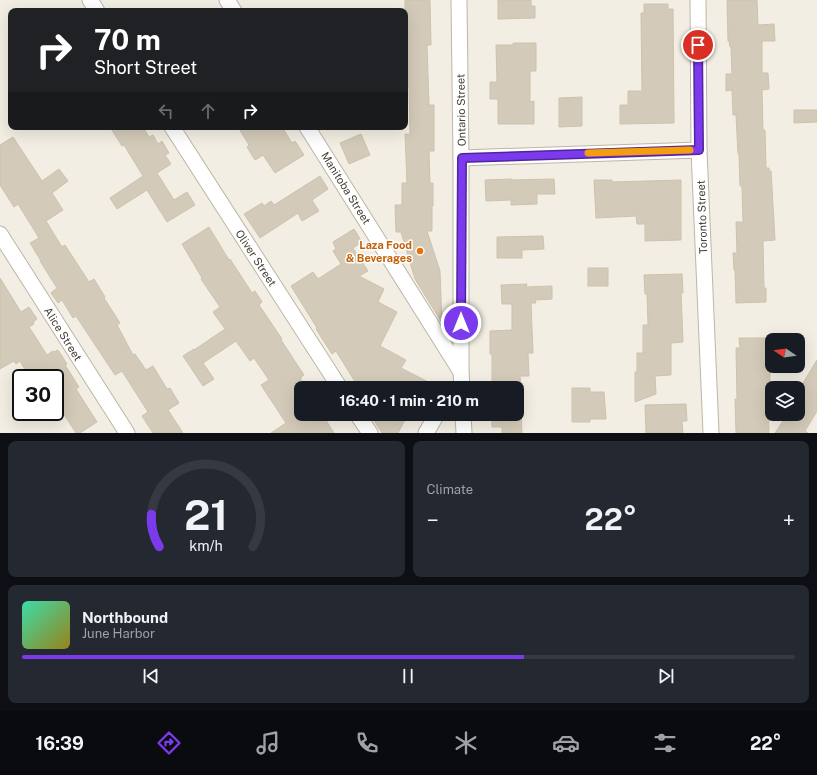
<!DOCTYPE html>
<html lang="en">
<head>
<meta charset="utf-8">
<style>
  :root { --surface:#171b24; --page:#242831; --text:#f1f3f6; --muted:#9ea1a6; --line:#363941; --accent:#7c3aed }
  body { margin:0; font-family:"Public Sans",sans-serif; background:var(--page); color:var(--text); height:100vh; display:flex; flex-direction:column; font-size:15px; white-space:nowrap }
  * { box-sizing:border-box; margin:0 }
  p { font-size:13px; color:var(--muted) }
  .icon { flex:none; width:22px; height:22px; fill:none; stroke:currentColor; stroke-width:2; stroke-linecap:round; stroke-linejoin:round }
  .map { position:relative; height:433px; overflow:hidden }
  .side { display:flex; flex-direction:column; gap:8px; padding:8px; background:#0d0f14; flex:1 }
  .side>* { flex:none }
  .guide { position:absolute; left:8px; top:8px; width:400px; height:122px; border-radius:8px; box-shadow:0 4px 16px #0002; background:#202124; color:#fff; overflow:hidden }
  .needle { width:26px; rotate:283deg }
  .tools { position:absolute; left:765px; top:333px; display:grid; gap:8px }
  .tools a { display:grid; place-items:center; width:40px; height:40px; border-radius:8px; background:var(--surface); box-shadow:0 4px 16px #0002; font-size:20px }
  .speed { position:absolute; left:12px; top:369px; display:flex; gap:8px; font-size:20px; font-weight:700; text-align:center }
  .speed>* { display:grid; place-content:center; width:52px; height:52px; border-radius:50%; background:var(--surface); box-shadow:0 4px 16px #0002; line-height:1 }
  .speed .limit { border:2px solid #111; border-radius:6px; background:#fff; color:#111 }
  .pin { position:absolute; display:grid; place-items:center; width:34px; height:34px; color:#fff; margin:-17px; border:2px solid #fff; border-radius:50%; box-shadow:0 1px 4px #0007 }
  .me { position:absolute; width:44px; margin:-22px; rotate:0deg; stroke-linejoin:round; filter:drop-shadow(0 0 3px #0008) }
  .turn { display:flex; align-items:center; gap:14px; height:84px; padding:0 20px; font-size:18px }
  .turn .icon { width:52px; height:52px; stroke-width:2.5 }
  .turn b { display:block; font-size:28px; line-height:34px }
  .lanes { display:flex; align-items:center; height:38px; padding:0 20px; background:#0003; justify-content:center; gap:20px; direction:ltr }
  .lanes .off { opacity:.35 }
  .big { font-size:30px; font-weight:700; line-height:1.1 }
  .side .widget { flex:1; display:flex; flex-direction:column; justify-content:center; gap:6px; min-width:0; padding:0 14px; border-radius:8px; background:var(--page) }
  .side .dial { align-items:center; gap:0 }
  .dial svg { height:104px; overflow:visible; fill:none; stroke:var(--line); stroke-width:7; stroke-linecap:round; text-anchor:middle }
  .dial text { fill:var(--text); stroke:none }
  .song { display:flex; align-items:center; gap:12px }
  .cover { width:48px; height:48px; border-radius:6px; background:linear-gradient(135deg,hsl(160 70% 55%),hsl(50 70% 35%)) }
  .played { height:4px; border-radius:2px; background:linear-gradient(90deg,var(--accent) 65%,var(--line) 65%) }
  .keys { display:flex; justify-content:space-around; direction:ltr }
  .heat { display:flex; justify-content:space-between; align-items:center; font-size:22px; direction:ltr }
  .side .tiles { flex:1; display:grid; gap:8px; grid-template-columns:1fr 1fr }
  .widget:last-child { grid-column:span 2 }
  .trip { position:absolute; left:294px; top:381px; width:230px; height:40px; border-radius:8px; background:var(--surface); box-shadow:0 4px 16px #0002; font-weight:700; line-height:40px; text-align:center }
  .tabs { display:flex; height:64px; justify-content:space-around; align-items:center; background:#090b0e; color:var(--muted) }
  .tabs .icon { width:28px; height:28px }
  .tabs .active { color:var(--accent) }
  .tabs b { font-size:18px; color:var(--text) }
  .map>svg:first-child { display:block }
  .building { fill:#d3cab9; stroke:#cec2ac }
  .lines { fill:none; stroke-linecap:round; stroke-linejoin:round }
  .minor-casing { stroke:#bdb6a6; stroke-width:17 }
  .minor { stroke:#fff; stroke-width:15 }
  .route-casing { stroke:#51269a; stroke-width:10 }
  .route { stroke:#7c3aed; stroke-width:7 }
  .slow { stroke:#f59e0b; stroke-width:7 }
  .food-dot { fill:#e8710a; stroke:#fff; stroke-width:1.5 }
  .labels { text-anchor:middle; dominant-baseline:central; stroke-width:3; stroke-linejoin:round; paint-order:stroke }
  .street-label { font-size:11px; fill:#433e34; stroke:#fff }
  .food-label { font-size:11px; font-weight:bold; fill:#c56008; stroke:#fff; text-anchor:end }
</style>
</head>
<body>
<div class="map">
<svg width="817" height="433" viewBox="0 0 817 433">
  <rect width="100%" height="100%" fill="#f2eee3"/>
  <g class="building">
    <path d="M 405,0 L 430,0 L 431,45 L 427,45 L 429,105 L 434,105 L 434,151 L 429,151 L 430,183 L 433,183 L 433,206 L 432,206 L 432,231 L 427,231 L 440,271 L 442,323 L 415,279 L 401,232 L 396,232 L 395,205 L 402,205 L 402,183 L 407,183 L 405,134 L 410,134 L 409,87 L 405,87 Z"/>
    <path d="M 498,0 L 531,0 L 531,6 L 535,6 L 535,18 L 498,19 Z"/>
    <path d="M 727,0 L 757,0 L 758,25 L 774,24 L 775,41 L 762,41 L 762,73 L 768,73 L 769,89 L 762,90 L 763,130 L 765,130 L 766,168 L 769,168 L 769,171 L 771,171 L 775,240 L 763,241 L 764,288 L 766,288 L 766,302 L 736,303 L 735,270 L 734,270 L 733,253 L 737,253 L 736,222 L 743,222 L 742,186 L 740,186 L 739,154 L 738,154 L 736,115 L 733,115 L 732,90 L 726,91 L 726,74 L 732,74 L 731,47 L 730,47 L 729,41 L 728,41 Z"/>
    <path d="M 644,4 L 668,4 L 668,9 L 673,9 L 674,123 L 620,124 L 620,105 L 628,105 L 628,91 L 642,91 L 641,13 L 644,13 Z"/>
    <path d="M 513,43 L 536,43 L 536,71 L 530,71 L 530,102 L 534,101 L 534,124 L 498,124 L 498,99 L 490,99 L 490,82 L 497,82 L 496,45 L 513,45 Z"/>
    <path d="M 582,97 L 582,126 L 559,127 L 559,98 Z"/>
    <path d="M 794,110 L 817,110 L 817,122 L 794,123 Z"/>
    <path d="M 110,127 L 143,127 L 149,137 L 153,135 L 158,144 L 162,141 L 169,153 L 165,155 L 171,164 L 157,173 L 174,200 L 187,192 L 195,205 L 167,222 L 147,190 L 117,209 L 110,198 L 143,176 L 124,145 L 122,146 Z"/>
    <path d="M 238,127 L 282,127 L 292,143 L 295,141 L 304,155 L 275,173 L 263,155 L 255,160 L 247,147 L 249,145 Z"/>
    <path d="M 361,134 L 370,155 L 349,164 L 340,143 Z"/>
    <path d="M 13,137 L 42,181 L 59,169 L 68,181 L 52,193 L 63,210 L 46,221 L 62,247 L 65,245 L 89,282 L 94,279 L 105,297 L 104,298 L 120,323 L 117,325 L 133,355 L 135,354 L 146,370 L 153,366 L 167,389 L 170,388 L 179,403 L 168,410 L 183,433 L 153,433 L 142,416 L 148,412 L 122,371 L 115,375 L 76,316 L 73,318 L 62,300 L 58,303 L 51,293 L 57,288 L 40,261 L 41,261 L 30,243 L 39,238 L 18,204 L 14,207 L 0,185 L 0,145 Z"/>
    <path d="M 320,176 L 328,189 L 312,200 L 319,211 L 302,221 L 298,213 L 260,238 L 244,214 L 262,203 L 264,206 L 271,201 L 274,205 Z"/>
    <path d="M 512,179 L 512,180 L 554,179 L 555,194 L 537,194 L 537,204 L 511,205 L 511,200 L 486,201 L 485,180 Z"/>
    <path d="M 594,180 L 612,180 L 612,182 L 681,180 L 681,240 L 645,241 L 645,224 L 637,224 L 636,216 L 596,218 Z"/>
    <path d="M 209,227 L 229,260 L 230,259 L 252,293 L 255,291 L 262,302 L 259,305 L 282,339 L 281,340 L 304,375 L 301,377 L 301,414 L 322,414 L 334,433 L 271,433 L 286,423 L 261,385 L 269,380 L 254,358 L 250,361 L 236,341 L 203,363 L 214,379 L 203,386 L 183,356 L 194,349 L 194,350 L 225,329 L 213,312 L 220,307 L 201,279 L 202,278 L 182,244 Z"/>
    <path d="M 354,229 L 362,242 L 353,248 L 368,271 L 359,276 L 384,289 L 378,302 L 397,312 L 380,346 L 406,360 L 401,368 L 440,388 L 359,388 L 336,351 L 332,354 L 316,329 L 317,328 L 291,286 L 313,272 L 318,279 L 341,264 L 333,251 L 336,249 L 333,242 Z"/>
    <path d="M 543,236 L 544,249 L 522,250 L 522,258 L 497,258 L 497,237 Z"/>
    <rect x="588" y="268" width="20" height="18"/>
    <path d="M 682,274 L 683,293 L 681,293 L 683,342 L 671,343 L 671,375 L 655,376 L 656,394 L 635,402 L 635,372 L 637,372 L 637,353 L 643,353 L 643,325 L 648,325 L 647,294 L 645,294 L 644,275 Z"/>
    <path d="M 0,278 L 21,312 L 29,307 L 37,319 L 33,322 L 34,324 L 29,327 L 47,355 L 53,351 L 54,352 L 58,350 L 67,364 L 65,365 L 79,387 L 76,389 L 97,422 L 80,433 L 76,433 L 55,400 L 55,378 L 30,378 L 20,361 L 16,364 L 14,361 L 0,369 Z"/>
    <path d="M 527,284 L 526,287 L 552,286 L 552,299 L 535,300 L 536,303 L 531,303 L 533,353 L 528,353 L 529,376 L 520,376 L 521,388 L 492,388 L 492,354 L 490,354 L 490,331 L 512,330 L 512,304 L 502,304 L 501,285 Z"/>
    <path d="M 739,338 L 772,338 L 772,363 L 770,363 L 770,382 L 767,382 L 769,433 L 736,433 L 735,399 L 737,399 L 736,348 L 740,348 Z"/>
    <path d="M 817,360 L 817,411 L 805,431 L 808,433 L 775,433 L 785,418 L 790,421 L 795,414 L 798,414 L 798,409 L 804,399 L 798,396 L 798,391 Z"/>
    <path d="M 572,388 L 590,388 L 590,392 L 604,392 L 606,419 L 590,419 L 590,422 L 572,422 Z"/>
    <path d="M 686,404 L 687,421 L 682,421 L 683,433 L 646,433 L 645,405 Z"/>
    <path d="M 370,414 L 408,414 L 398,433 L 382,433 Z"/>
    <path d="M 492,414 L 521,414 L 522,433 L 502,433 L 502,427 L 492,427 Z"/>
  </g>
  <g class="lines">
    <defs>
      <g id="minor">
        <path d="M 90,0 L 97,11"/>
        <path d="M 227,0 L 234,11"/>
        <path d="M 459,0 L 461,158 L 461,372 L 462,388"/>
        <path d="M 698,0 L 699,150 L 711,433"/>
        <path d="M 172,127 L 340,388"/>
        <path d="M 307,127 L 461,372"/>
        <path d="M 461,158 L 699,150"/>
        <path d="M 0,234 L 127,433"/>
        <path d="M 357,414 L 370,433"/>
        <path d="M 463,414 L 464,433"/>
        <path d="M 426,433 L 437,414"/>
      </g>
    </defs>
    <use href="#minor" class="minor-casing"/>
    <use href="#minor" class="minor"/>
  </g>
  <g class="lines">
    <defs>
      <path id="route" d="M 461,323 L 462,158 L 699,150 L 698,45"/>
    </defs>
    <use href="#route" class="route-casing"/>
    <use href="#route" class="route"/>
    <path class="slow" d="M 588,153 L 690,150"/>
  </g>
  <circle class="food-dot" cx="420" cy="251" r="4"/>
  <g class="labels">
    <g class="street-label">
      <text transform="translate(461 110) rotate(-91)">Ontario Street</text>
      <text transform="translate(346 188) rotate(58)">Manitoba Street</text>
      <text transform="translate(702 217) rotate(-92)">Toronto Street</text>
      <text transform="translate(256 258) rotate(57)">Oliver Street</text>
      <text transform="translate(63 334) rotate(58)">Alice Street</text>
    </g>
    <g class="food-label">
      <text x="412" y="245">Laza Food<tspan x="412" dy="13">&amp; Beverages</tspan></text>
    </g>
  </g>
</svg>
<div class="tools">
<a><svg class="needle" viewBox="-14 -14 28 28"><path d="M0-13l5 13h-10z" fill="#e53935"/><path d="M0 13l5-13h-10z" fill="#9ea1a6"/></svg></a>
<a><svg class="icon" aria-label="layers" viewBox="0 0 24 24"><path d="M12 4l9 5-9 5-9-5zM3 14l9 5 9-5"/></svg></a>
</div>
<div class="speed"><div class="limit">30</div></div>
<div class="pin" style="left:698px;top:45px;background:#d93025"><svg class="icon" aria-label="arrive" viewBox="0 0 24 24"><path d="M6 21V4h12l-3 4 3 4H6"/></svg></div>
<svg class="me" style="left:461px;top:323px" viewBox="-20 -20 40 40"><circle r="17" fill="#7c3aed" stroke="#fff" stroke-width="3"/><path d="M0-11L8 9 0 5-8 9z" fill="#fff"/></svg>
<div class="trip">16:40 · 1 min · 210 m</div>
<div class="guide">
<div class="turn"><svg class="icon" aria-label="right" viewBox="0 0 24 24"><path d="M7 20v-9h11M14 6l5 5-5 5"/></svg><div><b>70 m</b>Short Street</div></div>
<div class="lanes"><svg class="icon off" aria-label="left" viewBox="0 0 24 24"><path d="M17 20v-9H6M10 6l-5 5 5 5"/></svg><svg class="icon off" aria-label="ahead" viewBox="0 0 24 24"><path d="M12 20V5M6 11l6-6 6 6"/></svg><svg class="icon" aria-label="right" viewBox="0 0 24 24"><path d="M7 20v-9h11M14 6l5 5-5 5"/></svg></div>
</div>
</div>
<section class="side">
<div class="tiles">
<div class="widget dial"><svg viewBox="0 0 100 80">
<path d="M14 69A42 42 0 1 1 86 69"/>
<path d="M14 69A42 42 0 0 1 8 44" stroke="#7c3aed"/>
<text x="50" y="56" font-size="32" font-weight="700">21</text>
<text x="50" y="72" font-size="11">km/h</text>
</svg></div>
<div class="widget"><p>Climate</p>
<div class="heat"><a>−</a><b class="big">22°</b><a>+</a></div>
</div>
<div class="widget">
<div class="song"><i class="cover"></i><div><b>Northbound</b><p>June Harbor</p></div></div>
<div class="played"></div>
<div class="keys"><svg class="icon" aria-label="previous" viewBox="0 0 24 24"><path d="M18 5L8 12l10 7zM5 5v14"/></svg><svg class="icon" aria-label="pause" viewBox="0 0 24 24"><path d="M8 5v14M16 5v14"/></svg><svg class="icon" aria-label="next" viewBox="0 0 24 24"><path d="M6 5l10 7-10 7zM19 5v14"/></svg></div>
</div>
</div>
</section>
<nav class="tabs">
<b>16:39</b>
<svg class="icon active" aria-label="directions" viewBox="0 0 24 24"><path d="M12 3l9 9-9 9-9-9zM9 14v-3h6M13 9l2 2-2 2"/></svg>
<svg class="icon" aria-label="music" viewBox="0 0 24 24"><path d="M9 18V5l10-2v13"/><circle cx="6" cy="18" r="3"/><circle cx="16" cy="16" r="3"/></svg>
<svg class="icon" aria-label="phone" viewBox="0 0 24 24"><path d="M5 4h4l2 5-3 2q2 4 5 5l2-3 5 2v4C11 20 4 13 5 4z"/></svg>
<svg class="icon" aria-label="climate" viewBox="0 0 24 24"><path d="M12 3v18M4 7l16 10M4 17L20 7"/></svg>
<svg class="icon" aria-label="car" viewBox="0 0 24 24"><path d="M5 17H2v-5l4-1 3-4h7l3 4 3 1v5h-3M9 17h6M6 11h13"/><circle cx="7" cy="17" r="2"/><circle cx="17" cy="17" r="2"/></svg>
<svg class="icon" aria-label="filters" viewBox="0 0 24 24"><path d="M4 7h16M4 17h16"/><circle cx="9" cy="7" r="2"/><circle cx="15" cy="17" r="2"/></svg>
<b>22°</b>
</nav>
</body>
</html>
